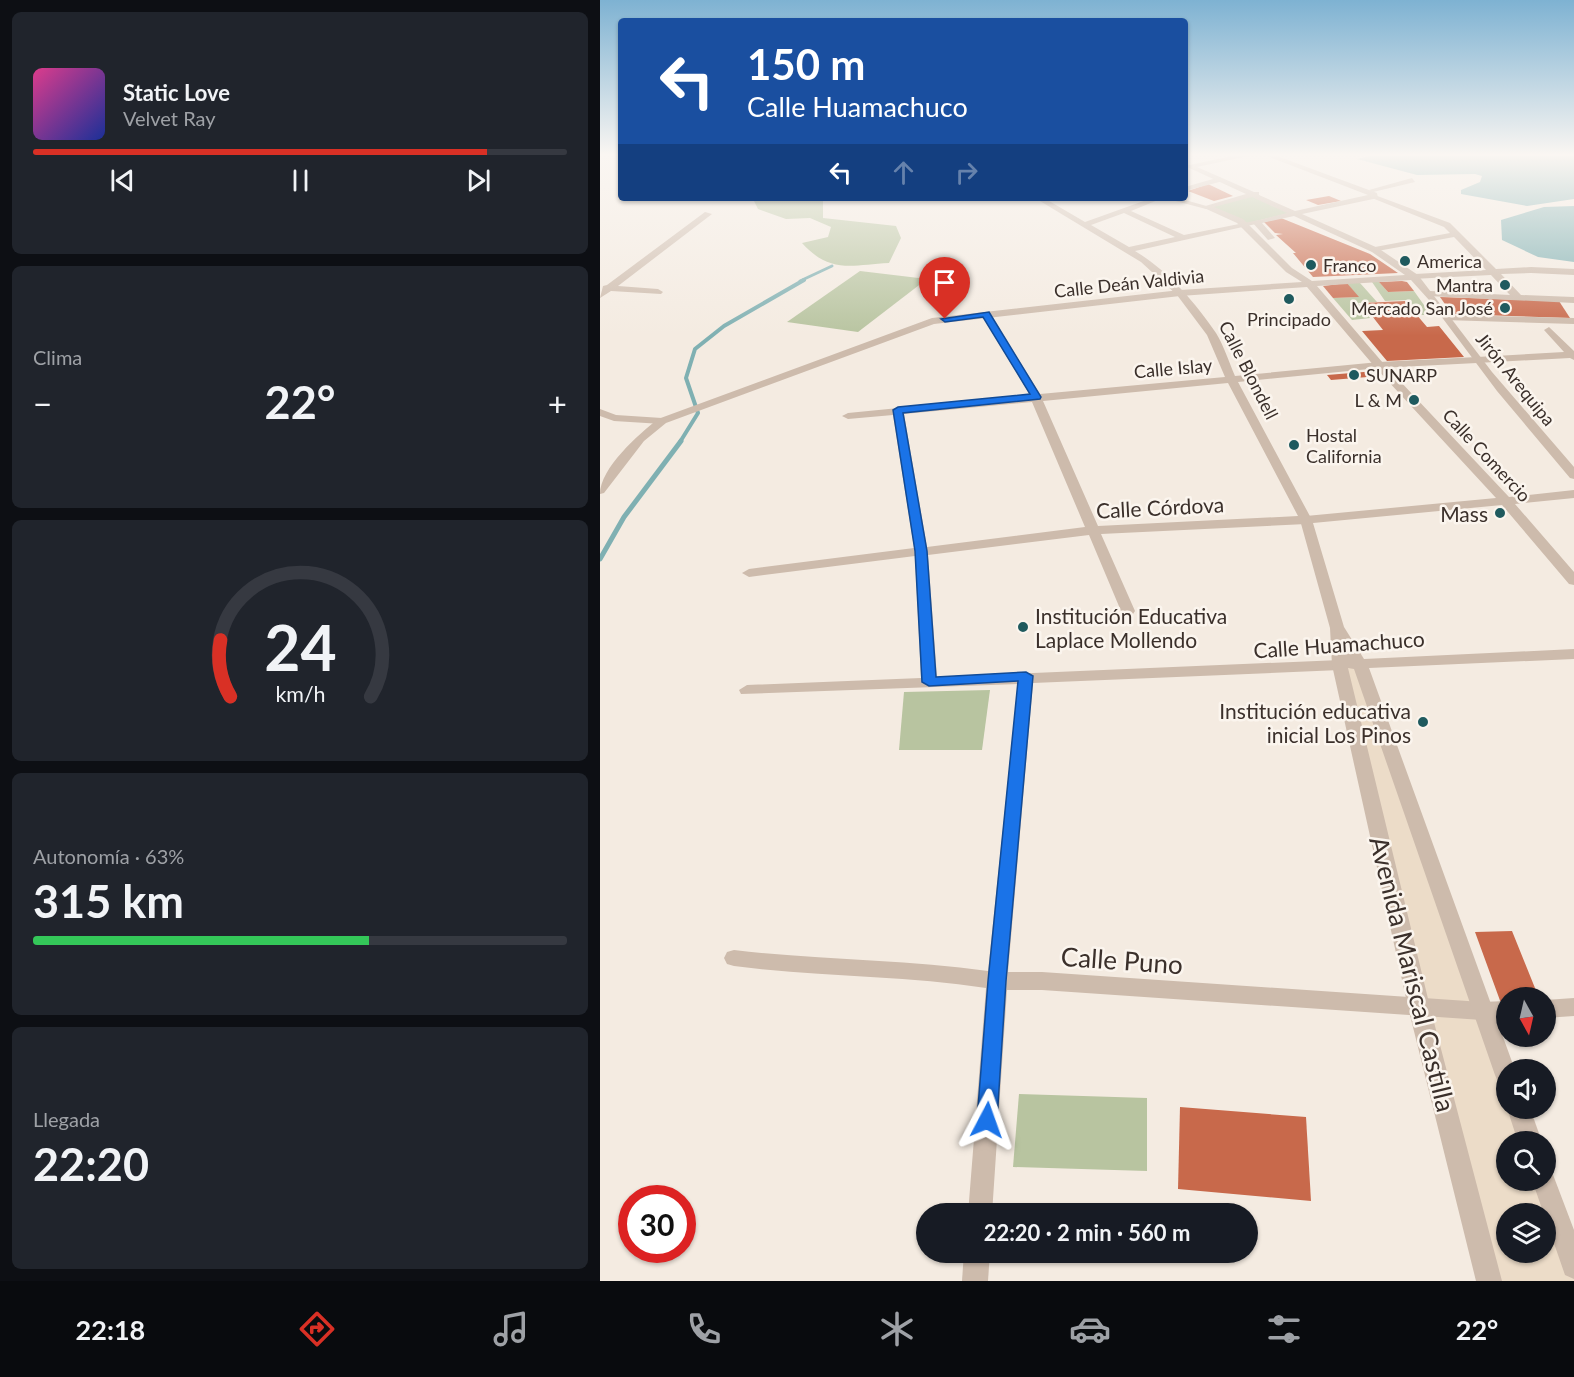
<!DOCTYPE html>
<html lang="es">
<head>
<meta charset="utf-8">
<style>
  :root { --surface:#171b24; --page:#20242c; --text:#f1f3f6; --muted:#9ea1a6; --line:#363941; --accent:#d93025 }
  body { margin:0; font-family:Lato,sans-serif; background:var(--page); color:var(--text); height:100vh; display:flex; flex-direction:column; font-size:22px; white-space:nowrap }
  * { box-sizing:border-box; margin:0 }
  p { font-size:20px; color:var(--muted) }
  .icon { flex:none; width:33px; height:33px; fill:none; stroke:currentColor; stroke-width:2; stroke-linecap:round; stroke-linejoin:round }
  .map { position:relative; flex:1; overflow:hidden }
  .sheet { display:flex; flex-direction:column; gap:12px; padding:12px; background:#0d0f14; width:600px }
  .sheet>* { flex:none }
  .hud { position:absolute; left:18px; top:18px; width:570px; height:183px; border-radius:6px; box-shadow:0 2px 4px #0004; background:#1a4fa0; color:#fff; overflow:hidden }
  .needle { width:39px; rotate:172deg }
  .tools { position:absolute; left:896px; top:987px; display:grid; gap:12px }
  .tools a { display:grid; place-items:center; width:60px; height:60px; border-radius:50%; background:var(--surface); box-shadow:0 2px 4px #0004; font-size:30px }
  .speed { position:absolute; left:18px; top:1185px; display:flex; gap:12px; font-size:30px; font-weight:700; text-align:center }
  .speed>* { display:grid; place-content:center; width:78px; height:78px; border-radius:50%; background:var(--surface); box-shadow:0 2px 4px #0004; line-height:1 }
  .speed .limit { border:9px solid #d22; background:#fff; color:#111 }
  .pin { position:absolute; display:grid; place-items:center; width:51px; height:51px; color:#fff; margin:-62px -26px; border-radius:50% 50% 50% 0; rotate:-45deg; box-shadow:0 0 6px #0007 }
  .pin .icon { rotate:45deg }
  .me { position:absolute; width:66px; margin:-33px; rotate:4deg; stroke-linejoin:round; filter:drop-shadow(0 0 4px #0008) }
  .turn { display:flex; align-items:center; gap:21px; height:126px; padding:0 30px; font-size:27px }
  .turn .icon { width:78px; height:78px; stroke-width:2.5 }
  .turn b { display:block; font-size:42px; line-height:51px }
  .lanes { display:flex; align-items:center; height:57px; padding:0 30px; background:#0003; justify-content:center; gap:30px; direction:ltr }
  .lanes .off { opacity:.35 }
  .big { font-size:45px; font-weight:700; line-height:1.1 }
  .sheet .card { flex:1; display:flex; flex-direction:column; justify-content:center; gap:9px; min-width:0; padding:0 21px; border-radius:9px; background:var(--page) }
  .sheet .dial { align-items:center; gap:0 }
  .dial svg { height:156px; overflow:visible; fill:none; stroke:var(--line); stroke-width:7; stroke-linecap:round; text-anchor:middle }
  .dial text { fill:var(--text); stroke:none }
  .song { display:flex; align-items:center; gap:18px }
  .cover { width:72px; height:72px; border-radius:9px; background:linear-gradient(135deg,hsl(330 70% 55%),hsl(230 70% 35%)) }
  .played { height:6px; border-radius:3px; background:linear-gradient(90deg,var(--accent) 85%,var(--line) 85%) }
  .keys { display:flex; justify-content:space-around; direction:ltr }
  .heat { display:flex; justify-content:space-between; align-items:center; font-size:33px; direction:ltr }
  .charge { height:9px; border-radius:4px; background:linear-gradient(90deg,#34c759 63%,var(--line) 0) }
  .trip { position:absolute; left:316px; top:1203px; width:342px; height:60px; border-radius:30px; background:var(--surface); box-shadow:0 2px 4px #0004; font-weight:700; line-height:60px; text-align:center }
  .tab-bar { display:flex; height:96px; justify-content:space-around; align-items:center; background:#090b0e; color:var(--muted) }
  .tab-bar .icon { width:42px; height:42px }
  .tab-bar .active { color:var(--accent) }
  .tab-bar b { font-size:27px; color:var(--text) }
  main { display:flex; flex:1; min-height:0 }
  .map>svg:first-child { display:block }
  .green { fill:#b8c4a0 }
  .plaza { fill:#ecdcc8; fill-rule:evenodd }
  .water { fill:#7fb0b2 }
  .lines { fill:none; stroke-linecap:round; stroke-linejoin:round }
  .stream-far2 { stroke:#7fb0b2; stroke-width:3 }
  .stream-far1 { stroke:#7fb0b2; stroke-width:4 }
  .stream { stroke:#7fb0b2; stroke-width:5 }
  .building { fill:#c8694b }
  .pedestrian { fill:#cdbbac; fill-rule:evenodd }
  .minor { fill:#cdbbac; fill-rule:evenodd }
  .tertiary { fill:#cdbbac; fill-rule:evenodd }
  .route { fill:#1a73e8; stroke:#114b97; stroke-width:1.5 }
  .poi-dot { fill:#1f5a5e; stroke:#fbf5ee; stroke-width:2 }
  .labels { text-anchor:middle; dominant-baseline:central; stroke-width:5; stroke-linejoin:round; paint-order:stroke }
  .far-poi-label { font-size:18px; fill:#3b302b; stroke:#fbf5ee; text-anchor:start }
  .far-street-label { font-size:18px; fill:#3b302b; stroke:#fbf5ee }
  .street-label { font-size:21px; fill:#3b302b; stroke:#fbf5ee }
  .poi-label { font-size:21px; fill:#3b302b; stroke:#fbf5ee; text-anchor:end }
  .near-street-label { font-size:26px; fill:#3b302b; stroke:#fbf5ee }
</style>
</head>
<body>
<main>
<section class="sheet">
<div class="card">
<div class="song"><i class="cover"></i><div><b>Static Love</b><p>Velvet Ray</p></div></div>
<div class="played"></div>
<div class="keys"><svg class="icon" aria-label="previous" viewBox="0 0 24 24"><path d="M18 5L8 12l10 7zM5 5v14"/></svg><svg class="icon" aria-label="pause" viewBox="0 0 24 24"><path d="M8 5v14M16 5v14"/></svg><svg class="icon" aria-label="next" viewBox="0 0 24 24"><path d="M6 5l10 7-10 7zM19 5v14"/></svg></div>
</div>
<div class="card"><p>Clima</p>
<div class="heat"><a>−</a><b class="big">22°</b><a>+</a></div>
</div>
<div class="card dial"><svg viewBox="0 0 100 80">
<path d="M14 69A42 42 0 1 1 86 69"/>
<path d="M14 69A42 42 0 0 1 9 40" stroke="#d93025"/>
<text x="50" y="56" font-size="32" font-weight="700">24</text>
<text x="50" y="72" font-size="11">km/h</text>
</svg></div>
<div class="card"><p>Autonomía · 63%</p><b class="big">315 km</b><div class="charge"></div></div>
<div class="card"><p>Llegada</p><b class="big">22:20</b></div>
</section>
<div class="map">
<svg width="974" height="1281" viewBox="0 0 974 1281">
  <rect width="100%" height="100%" fill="#f4ebe1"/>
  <g class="green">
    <path d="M 656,194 L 694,212 L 644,224 L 606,207 Z"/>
    <path d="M 157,198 L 223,198 L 223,218 L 296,226 L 301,238 L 289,263 C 251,265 230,274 202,243 L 228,237 L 231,227 L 210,218 L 186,219 L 158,209 L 154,201 Z"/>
    <path d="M 260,271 L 327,279 L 258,332 L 187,322 Z"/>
    <path d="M 772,282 L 779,282 L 788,292 L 814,291 L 831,315 L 819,315 L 807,300 L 785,301 Z"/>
    <path d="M 747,283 L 760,283 L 777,302 L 758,303 L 770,318 L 752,320 L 733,298 L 758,297 Z"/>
    <path d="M 390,690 L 382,750 L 299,750 L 304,692 Z"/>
    <path d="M 419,1094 L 547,1098 L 547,1171 L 413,1167 Z"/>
  </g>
  <path class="plaza" d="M 760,664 L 906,1075 L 906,1108 L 918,1109 L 930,1141 L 906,1142 L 906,1180 L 944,1181 L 974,1266 L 974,1281 L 889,1281 L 740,665 ZM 906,1214 L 945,1214 L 945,1252 L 906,1252 Z"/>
  <g class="water">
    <path d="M 770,156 L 974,156 L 974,199 L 927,206 L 861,194 L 861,190 L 880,182 L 882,176 L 875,174 L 817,175 L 757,159 Z"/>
    <path d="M 974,206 L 974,262 L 938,257 L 902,240 L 901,220 L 944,207 Z"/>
  </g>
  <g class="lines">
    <path class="stream-far2" d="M 200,281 L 232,266"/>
    <path class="stream-far1" d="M 80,442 L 98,413 L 86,378 L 95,349 L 124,326 L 204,280"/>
    <path class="stream" d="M 0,559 L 24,517 L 81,441"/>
  </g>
  <g class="building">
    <path d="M 608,184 L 633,196 L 614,201 L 588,191 Z"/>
    <path d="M 729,196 L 741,201 L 718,205 L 706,200 Z"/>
    <path d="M 681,218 L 770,254 L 798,273 L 713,277 L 693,253 L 696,253 L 676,235 L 683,234 L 675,233 L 664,222 Z"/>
    <path d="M 802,281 L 807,282 L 814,291 L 788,292 L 779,282 Z"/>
    <path d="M 747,283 L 759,297 L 733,298 L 723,286 Z"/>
    <path d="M 840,297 L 959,301 L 970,318 L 852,314 Z"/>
    <path d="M 805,301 L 827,327 L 839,326 L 864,357 L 787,361 L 762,331 L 783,330 L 762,303 Z"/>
    <path d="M 776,371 L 780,376 L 731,380 L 727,375 Z"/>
    <path d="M 912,931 L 939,998 L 906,998 L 906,1006 L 902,1006 L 875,932 Z"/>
    <path d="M 580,1107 L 706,1117 L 711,1201 L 578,1189 Z"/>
  </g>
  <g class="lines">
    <path class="pedestrian" d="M 949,327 L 974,351 L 974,360 L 970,358 L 877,363 L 872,360 L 877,357 L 964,352 L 944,330 Z"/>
    <g class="minor">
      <path d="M 620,177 L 623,181 L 585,191 L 585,187 Z"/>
      <path d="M 812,178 L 815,182 L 773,192 L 769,190 Z"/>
      <path d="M 772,194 L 850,223 L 896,269 L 931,267 L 974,269 L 974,275 L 931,273 L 901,274 L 921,295 L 974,297 L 974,303 L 827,296 L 827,292 L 830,291 L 910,295 L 891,275 L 812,279 L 811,277 L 815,274 L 886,270 L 854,237 L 772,252 L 771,250 L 775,247 L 850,233 L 844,227 L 772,198 Z"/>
      <path d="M 435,198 L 444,198 L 485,222 L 552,198 L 563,198 L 531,211 L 584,235 L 659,220 L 660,222 L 656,224 L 535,251 C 567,270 595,302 616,333 C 624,346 629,362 635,376 L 779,362 L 877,357 L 882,360 L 877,363 L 779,368 L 638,382 L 712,520 L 706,524 L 501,534 L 535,611 L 533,614 L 523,614 L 521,611 L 489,535 L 328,555 L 337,677 L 740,660 L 748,665 L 740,670 L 433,683 L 408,972 L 442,972 L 882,1002 L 906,1001 L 906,1019 L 882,1020 L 442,990 L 407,990 L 392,1214 L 368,1214 L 386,988 C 303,975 218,977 134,966 L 127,964 L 124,958 L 127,952 L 134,950 C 218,960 304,959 388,971 L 418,684 L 141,694 L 139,690 L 147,685 L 321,678 L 315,556 L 149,577 L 142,573 L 149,569 L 314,548 L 293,415 L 248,419 L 242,416 L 248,413 L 430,395 L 381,314 L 383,312 L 389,312 L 440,394 L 625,377 L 607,335 L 577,295 L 541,262 ZM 524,213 L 575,237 L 529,247 L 491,225 ZM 628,383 L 698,516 L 498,526 L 443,401 ZM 432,402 L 485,527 L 327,547 L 304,414 Z"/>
      <path d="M 564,198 L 578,198 L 610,207 L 606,209 Z"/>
      <path d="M 105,212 L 112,214 L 18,286 L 58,289 L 63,292 L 61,294 L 11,291 L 0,298 L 3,286 L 7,285 Z"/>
      <path d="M 847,315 L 974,318 L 974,324 L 844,320 L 844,316 Z"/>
      <path d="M 0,409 L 16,415 L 62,418 L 68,421 L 62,424 L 14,421 L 0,416 Z"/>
      <path d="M 974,998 L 974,1016 L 945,1018 L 945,1000 Z"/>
      <path d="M 364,1252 L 390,1252 L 388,1281 L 362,1281 Z"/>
    </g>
    <g class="tertiary">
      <path d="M 632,156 L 648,156 L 597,167 L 654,192 L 659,192 L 659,195 L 695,211 L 768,195 L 667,156 L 677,156 L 777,193 L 778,198 L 702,214 L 778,248 L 818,275 L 892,372 L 974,467 L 974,479 L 970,478 L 897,391 L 829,300 L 811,280 L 717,286 L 783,363 L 909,497 L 974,490 L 974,498 L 915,504 L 974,572 L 974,585 L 969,584 L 902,505 L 713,523 L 744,627 L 764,659 L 974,649 L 974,659 L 769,668 L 915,1070 L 906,1070 L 906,1085 L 898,1082 L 895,1075 L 754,669 L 748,668 L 830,1007 L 902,1281 L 876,1281 L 808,1007 L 732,665 L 730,628 L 700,520 L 706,516 L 896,498 L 775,367 L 707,287 L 580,296 L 334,324 L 66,423 L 44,441 L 4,493 L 0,494 C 0,468 39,434 58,419 L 332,318 L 580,290 L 702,282 L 686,272 L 637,223 L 602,207 L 646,194 L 585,166 ZM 652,197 L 687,213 L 652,222 L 668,240 L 675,238 L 662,223 L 694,216 L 772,252 L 805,275 L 712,281 L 692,268 L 643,219 L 614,207 Z"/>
      <path d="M 907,1108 L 930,1108 L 942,1142 L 918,1142 Z"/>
      <path d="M 945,1169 L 952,1172 L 974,1230 L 974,1279 L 965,1275 L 932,1180 L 945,1180 Z"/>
    </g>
  </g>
  <linearGradient id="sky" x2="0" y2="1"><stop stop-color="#7eb2d2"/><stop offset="0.46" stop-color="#faf6f2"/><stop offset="1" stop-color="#faf6f2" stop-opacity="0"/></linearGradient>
  <rect width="974" height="336" fill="url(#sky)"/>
  <path class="route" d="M 389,312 L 441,397 L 440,399 L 303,413 L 327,551 L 336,677 L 426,672 L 433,676 L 406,981 L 397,1120 L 394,1127 L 387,1130 L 380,1127 L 377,1120 L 388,981 L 418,681 L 329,686 L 322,682 L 315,551 L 293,410 L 298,407 L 430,394 L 383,317 L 345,322 L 341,319 Z"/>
  <g class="poi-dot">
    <circle cx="805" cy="261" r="6"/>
    <circle cx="711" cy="265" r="6"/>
    <circle cx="905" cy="285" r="6"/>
    <circle cx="689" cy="299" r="6"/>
    <circle cx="905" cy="308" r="6"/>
    <circle cx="754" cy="375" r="6"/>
    <circle cx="814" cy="400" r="6"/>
    <circle cx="694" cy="445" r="6"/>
    <circle cx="900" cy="513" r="6"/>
    <circle cx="423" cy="627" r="6"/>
    <circle cx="823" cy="722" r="6"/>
  </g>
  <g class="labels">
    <g class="far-poi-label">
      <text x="817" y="261">America</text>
      <text x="723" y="265">Franco</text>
      <text x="893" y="285" text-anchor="end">Mantra</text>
      <text x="893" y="308" text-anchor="end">Mercado San José</text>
      <text x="689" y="319" text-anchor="middle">Principado</text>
      <text x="766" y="375">SUNARP</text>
      <text x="802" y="400" text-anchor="end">L &amp; M</text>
      <text x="706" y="435">Hostal<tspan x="706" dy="21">California</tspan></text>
    </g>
    <g class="far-street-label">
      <text transform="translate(529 283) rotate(-6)">Calle Deán Valdivia</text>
      <text transform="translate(573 368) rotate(-5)">Calle Islay</text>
      <text transform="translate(649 370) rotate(63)">Calle Blondell</text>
      <text transform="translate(916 379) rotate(51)">Jirón Arequipa</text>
      <text transform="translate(887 455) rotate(47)">Calle Comercio</text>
    </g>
    <g class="street-label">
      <text transform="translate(560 507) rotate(-3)">Calle Córdova</text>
      <text transform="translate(739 644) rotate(-4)">Calle Huamachuco</text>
    </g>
    <g class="poi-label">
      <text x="888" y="513">Mass</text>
      <text x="435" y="615" text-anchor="start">Institución Educativa<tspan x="435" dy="24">Laplace Mollendo</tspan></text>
      <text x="811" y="710">Institución educativa<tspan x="811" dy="24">inicial Los Pinos</tspan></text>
    </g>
    <g class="near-street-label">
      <text transform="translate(522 960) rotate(4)">Calle Puno</text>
      <text transform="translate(813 974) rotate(76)">Avenida Mariscal Castilla</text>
    </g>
  </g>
</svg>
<div class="tools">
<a><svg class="needle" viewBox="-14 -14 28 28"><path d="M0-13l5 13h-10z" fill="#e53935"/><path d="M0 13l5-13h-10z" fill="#9ea1a6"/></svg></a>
<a><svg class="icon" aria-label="sound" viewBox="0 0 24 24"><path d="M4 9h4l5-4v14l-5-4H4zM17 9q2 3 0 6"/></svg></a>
<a><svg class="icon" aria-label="search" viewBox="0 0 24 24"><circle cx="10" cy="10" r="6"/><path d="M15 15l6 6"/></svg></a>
<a><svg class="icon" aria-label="layers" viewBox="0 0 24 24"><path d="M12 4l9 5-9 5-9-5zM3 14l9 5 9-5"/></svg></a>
</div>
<div class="speed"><div class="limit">30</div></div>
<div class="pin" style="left:345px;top:319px;background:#d93025"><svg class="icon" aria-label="arrive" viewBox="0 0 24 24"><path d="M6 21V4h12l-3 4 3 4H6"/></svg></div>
<svg class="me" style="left:387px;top:1120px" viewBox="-20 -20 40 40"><path d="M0-17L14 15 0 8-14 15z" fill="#1a73e8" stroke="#fff" stroke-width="4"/></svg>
<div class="trip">22:20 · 2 min · 560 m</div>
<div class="hud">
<div class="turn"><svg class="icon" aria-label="left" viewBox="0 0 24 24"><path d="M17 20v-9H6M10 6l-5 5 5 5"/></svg><div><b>150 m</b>Calle Huamachuco</div></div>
<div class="lanes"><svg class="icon" aria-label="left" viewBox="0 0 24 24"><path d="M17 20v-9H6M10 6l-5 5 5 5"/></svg><svg class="icon off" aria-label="ahead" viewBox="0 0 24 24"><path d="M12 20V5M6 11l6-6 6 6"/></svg><svg class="icon off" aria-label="right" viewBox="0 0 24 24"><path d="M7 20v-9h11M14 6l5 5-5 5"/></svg></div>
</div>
</div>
</main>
<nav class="tab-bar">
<b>22:18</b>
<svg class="icon active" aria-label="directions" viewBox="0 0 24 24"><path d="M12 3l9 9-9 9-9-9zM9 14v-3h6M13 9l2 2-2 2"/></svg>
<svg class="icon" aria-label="music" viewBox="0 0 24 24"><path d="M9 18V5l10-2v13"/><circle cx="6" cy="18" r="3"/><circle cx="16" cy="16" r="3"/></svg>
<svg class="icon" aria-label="phone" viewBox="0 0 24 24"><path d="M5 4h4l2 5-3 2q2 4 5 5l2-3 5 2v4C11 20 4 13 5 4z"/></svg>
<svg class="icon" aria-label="climate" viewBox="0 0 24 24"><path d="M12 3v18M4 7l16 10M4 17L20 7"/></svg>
<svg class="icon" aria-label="car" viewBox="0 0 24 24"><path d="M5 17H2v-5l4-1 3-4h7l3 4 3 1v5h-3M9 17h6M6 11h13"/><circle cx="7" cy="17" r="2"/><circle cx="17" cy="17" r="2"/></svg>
<svg class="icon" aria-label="filters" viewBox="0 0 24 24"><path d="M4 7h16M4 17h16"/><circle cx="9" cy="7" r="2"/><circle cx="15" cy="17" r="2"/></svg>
<b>22°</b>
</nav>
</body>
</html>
